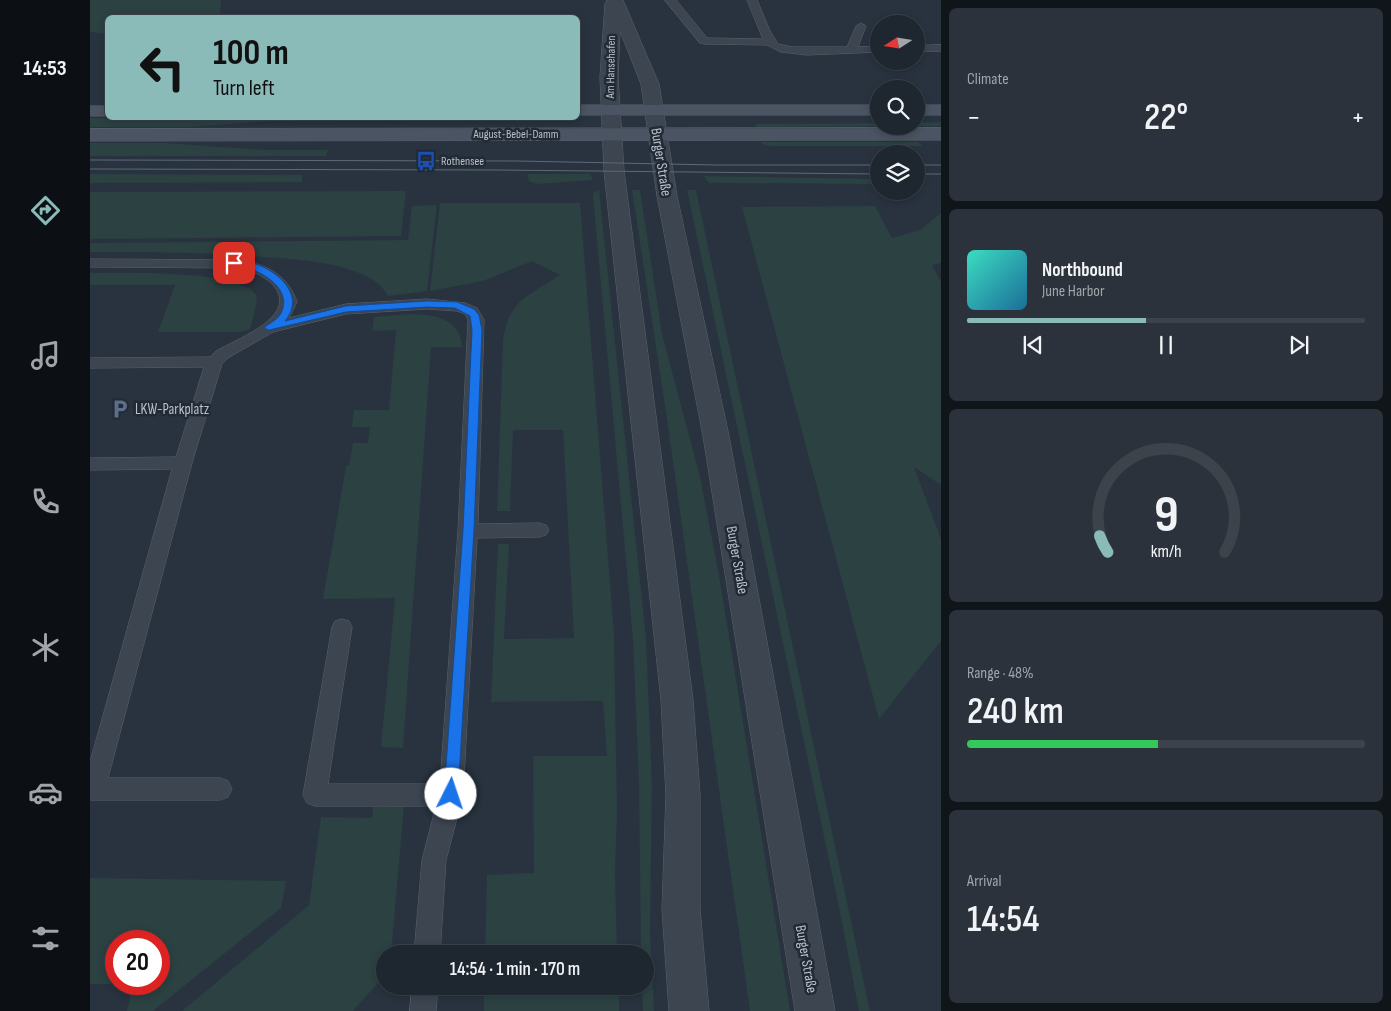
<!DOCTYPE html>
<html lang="en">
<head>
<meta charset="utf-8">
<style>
  :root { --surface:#1e262f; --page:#2b323b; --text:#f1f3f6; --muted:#a1a5aa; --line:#3c434b; --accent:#8bbbb9 }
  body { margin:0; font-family:"Sofia Sans Condensed",sans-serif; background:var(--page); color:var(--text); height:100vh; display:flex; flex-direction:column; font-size:19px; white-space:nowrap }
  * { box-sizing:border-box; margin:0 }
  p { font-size:16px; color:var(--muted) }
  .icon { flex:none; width:28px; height:28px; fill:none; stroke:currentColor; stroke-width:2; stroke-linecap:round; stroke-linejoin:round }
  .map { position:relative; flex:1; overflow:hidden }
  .details { display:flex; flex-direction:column; gap:8px; padding:8px; background:#10151a; width:450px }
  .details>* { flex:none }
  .guide { position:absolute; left:15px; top:15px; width:475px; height:105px; border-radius:8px; box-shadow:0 2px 8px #0003,0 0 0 1px var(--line); background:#8bbbb9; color:#111; overflow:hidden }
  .needle { width:32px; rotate:258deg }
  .fabs { position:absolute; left:780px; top:15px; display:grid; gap:10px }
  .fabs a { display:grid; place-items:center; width:55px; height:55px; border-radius:50%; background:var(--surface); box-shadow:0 2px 8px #0003,0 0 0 1px var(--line); font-size:25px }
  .speed { position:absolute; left:15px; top:930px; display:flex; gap:10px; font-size:25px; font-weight:700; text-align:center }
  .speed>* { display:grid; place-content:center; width:65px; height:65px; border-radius:50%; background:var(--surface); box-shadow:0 2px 8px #0003,0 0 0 1px var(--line); line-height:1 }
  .speed .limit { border:8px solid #d22; background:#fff; color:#111 }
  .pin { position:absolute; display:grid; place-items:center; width:42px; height:42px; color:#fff; margin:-21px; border-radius:10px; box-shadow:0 2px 8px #0006 }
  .me { position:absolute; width:55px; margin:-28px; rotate:4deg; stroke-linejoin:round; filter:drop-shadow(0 0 4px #0008) }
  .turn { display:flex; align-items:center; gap:18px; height:105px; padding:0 25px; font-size:22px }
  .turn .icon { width:65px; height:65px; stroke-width:2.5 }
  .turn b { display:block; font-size:35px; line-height:42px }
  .big { font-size:38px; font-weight:600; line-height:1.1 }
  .details .widget { flex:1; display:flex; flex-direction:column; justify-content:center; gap:8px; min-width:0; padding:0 18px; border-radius:8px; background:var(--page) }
  .details .dial { align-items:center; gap:0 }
  .dial svg { height:130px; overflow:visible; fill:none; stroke:var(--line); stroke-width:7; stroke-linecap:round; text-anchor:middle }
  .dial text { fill:var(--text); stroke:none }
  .song { display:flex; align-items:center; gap:15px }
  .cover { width:60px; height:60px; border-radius:8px; background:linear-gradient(135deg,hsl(170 70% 55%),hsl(200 70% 35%)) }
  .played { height:5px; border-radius:2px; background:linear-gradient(90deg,var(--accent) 45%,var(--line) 45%) }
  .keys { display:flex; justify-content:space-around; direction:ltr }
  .heat { display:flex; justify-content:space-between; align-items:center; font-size:28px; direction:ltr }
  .charge { height:8px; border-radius:4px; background:linear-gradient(90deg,#34c759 48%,var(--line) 0) }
  .trip { position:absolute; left:286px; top:945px; width:278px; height:50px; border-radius:25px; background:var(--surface); box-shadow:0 2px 8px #0003,0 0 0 1px var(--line); font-weight:600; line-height:50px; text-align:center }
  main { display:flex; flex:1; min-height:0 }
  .dock { display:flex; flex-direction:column; width:90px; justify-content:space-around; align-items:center; background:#0c0f13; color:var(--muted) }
  .dock .icon { width:35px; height:35px }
  .dock .selected { color:var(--accent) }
  .dock b { font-size:22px; color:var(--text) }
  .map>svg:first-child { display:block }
  .green { fill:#2b4142; fill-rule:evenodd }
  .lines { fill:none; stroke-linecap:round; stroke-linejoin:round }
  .service-casing { stroke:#5a636d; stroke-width:1 }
  .minor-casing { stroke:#5a636d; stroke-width:1 }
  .secondary-casing { stroke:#5a636d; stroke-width:1 }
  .service { fill:#3c4550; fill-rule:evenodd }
  .minor { fill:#3c4550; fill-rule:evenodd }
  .secondary { fill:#4a5462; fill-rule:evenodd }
  .tram { stroke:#5e6976; stroke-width:1 }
  .route { fill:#1a73e8; stroke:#114b97 }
  .labels { text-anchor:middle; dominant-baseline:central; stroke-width:5; stroke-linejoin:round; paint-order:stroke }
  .far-street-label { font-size:12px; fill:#b9c0ca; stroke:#212a35 }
  .far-poi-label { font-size:12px; fill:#b9c0ca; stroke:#212a35; text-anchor:start }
  .street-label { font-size:15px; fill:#b9c0ca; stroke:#212a35 }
  .poi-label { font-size:15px; fill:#b9c0ca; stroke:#212a35; text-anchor:start }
</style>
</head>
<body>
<main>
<nav class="dock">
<b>14:53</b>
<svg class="icon selected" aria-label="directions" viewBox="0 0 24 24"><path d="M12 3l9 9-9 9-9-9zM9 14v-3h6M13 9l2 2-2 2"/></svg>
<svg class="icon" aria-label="music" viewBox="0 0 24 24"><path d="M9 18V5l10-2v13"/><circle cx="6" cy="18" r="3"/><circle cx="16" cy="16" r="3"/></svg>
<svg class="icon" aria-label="phone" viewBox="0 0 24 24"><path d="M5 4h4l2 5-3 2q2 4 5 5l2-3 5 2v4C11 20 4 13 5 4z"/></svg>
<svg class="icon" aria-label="climate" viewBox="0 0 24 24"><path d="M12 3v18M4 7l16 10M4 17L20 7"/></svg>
<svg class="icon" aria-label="car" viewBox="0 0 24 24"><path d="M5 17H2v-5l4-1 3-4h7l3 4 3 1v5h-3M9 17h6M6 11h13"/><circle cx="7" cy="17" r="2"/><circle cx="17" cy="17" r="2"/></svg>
<svg class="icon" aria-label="filters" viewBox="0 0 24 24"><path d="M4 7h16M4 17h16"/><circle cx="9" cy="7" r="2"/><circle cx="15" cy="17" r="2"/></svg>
</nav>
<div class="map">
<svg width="851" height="1011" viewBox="0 0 851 1011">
  <rect width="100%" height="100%" fill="#28333f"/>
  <g class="green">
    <path d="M 0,0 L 131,0 L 130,17 L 18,18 L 17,34 L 0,32 Z"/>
    <path d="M 0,118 L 416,118 L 416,120 L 195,120 L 98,127 L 0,127 Z"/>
    <path d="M 851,122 L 851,126 L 666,127 L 665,124 L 789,123 L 789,126 L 826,126 L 826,123 Z"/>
    <path d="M 672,142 L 827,142 L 834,146 L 679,146 L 672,144 Z"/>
    <path d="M 0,143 L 76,143 L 174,150 L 238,150 L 236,156 L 0,156 Z"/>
    <path d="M 0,174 L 212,175 L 212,182 L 0,183 Z"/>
    <path d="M 437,174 L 500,174 L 503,180 L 446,184 L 439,181 Z"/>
    <path d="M 614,176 L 789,179 L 789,184 L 619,183 Z"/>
    <path d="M 509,190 L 556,638 L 562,784 L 560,933 L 564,1011 L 553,1011 L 552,986 L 555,986 L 555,954 L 551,954 L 549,783 L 543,639 L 503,195 L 504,192 Z"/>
    <path d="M 542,190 L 550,190 L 572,334 L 610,477 L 629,575 L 700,1011 L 660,1011 L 577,419 Z"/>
    <path d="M 597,190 L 606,190 L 780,1011 L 769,1011 L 749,907 Z"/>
    <path d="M 316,191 L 311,236 L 0,239 L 0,192 Z"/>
    <path d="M 350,203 L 490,203 L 524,634 L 527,813 L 525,871 L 527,954 L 395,954 L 397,875 L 444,873 L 443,756 L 517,756 L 513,701 L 401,702 L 408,544 L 419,544 L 414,639 L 484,638 L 473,430 L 423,430 L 420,511 L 407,511 L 413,341 C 418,300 439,296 470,275 L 442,261 L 393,281 L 340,291 Z"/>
    <path d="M 347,205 L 337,291 L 298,296 C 293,287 285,280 276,276 C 243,261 206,259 171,257 C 114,252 57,252 0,252 L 0,243 L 318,240 L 322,206 Z"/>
    <path d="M 785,206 L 802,238 L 830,230 L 851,213 L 851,263 L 842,265 L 851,282 L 851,485 L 824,467 L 851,539 L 851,641 L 789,719 L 652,207 Z"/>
    <path d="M 0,273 C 30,273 150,269 166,295 C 169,300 162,322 160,329 L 150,332 L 68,332 L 85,285 L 0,285 Z"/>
    <path d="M 318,314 C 341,314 371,317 372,347 L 341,347 L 313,748 L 291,747 L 305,598 L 233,599 L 256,466 L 259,466 L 263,443 L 278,443 L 280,427 L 262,427 L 264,410 L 299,410 L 306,330 L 282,331 L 284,317 Z"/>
    <path d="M 314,806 L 301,954 L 295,954 L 295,975 L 263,1011 L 92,1011 L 219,905 L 231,817 L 282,818 L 283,807 Z"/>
    <path d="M 0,878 L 196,881 L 191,908 L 63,1011 L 37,1011 L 43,984 L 0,984 ZM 26,941 L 69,941 L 69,984 L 26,984 Z"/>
    <rect x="394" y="986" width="135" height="25"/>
  </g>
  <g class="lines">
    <defs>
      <g id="service">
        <path d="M 575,0 L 586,0 L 617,38 L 673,39 L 657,0 L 667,0 L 680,31 L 688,44 L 703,47 L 757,47 L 766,26 L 771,23 L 776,26 L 768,47 L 789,46 L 789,52 L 717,55 L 691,52 L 677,45 L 614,44 L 610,43 Z"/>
        <path d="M 851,45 L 851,51 L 826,52 L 826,46 Z"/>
        <path d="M 0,259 L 153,260 C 179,266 198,276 207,302 L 199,318 L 256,304 L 337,299 L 375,303 L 387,308 L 394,320 L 388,524 L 449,523 L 456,525 L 459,530 L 456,535 L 449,537 L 387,538 L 373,795 L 356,860 L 350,954 L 324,954 L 332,860 L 346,806 L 225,806 L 217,803 L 213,795 L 242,627 L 245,621 L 252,619 L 259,621 L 262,627 L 238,784 L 350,784 L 368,531 L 378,320 L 375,314 L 367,311 L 337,309 L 256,314 L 183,332 L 138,358 L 132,364 L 102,463 L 18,778 L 130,778 L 138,781 L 142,789 L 138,797 L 130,800 L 0,800 L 0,762 L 82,469 L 0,470 L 0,458 L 86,457 L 114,367 L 0,368 L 0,358 L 120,357 L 126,351 C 145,340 197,321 189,295 C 184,280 167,273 152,268 L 0,267 Z"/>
        <path d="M 322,986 L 348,986 L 346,1011 L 320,1011 Z"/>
      </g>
      <path id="minor" d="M 533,0 L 569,84 L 587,196 L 639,436 L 745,1011 L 705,1011 L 613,436 L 567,196 L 551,84 L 530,31 L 528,77 L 534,171 L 603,700 L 610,795 L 610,909 L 619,1011 L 579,1011 L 572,909 L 576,795 L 571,700 L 514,171 L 510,77 L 515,4 L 517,0 Z"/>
      <g id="secondary">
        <rect x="488" y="105" width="301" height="10"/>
        <rect x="826" y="105" width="25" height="10"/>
        <rect x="0" y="106" width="18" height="10"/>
        <path d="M 851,128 L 851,140 L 0,141 L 0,129 Z"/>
      </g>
    </defs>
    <use href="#service" class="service-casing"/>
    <use href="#minor" class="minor-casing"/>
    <use href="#secondary" class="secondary-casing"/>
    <use href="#service" class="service"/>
    <use href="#minor" class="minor"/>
    <use href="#secondary" class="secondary"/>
    <g class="tram">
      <path d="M 0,160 L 428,161 L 626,165 L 789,165"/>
      <path d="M 826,165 L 851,165"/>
      <path d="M 0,169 L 406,170 L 789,174"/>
      <path d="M 826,174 L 851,174"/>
    </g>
  </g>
  <path class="route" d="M 140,261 C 170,256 222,289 195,321 L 256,306 L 337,301 L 367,302 L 384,309 L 389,315 L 392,330 L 384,530 L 368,794 L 366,799 L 361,801 L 356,799 L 354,794 L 373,530 L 382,330 L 380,316 L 365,308 L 337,307 L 256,312 L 179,330 L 174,328 C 179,323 186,321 190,315 C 203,293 179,275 160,269 C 154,267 147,267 140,265 Z"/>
  <defs>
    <symbol id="bus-bare" viewBox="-9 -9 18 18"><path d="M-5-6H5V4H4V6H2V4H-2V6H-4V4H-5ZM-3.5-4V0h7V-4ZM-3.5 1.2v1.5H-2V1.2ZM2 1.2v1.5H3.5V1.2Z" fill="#1a4fb4" stroke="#212a35" stroke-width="2.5" paint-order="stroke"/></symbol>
    <symbol id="parking-bare" viewBox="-9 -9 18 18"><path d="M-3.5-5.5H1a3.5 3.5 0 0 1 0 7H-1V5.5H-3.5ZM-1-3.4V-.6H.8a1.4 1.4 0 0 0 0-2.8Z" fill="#5c6f8a" stroke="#212a35" stroke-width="2.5" paint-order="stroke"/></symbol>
  </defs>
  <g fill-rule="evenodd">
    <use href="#bus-bare" x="322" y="147" width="28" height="28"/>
    <use href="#parking-bare" x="16" y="395" width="28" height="28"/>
  </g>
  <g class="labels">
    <g class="far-street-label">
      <text transform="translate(521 67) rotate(-89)">Am Hansehafen</text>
      <text x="426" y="134">August-Bebel-Damm</text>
    </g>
    <g class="far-poi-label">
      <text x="351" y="161">Rothensee</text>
    </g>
    <g class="street-label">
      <text transform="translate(571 162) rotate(81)">Burger Straße</text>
      <text transform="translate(647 560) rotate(80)">Burger Straße</text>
      <text transform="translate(716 959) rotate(80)">Burger Straße</text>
    </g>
    <g class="poi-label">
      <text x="45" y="409">LKW-Parkplatz</text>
    </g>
  </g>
</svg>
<div class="fabs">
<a><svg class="needle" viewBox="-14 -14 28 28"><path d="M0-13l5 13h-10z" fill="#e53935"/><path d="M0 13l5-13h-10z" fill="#a1a5aa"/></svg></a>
<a><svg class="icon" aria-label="search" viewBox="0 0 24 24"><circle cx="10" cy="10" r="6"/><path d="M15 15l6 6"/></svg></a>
<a><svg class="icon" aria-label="layers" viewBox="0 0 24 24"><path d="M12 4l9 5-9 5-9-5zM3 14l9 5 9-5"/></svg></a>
</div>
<div class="speed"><div class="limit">20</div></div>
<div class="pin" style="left:144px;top:263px;background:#d93025"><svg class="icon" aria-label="arrive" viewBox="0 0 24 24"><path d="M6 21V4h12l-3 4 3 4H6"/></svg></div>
<svg class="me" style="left:361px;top:794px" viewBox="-20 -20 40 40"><circle r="19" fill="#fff"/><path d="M0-13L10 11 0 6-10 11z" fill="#1a73e8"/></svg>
<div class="trip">14:54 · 1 min · 170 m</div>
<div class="guide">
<div class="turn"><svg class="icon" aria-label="left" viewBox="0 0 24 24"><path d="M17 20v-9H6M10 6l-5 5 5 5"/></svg><div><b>100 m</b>Turn left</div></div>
</div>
</div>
<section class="details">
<div class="widget"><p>Climate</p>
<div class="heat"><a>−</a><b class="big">22°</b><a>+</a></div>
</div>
<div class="widget">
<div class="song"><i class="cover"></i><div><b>Northbound</b><p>June Harbor</p></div></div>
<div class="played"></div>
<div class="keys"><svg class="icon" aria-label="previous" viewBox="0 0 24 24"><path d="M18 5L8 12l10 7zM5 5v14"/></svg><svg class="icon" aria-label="pause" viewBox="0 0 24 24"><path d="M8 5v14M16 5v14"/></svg><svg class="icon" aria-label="next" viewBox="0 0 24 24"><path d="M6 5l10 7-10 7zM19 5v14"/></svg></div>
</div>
<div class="widget dial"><svg viewBox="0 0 100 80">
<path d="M14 69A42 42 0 1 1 86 69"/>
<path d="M14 69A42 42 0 0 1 9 59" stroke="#8bbbb9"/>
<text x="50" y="56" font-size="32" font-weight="700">9</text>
<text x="50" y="72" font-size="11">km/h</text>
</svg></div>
<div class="widget"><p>Range · 48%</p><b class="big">240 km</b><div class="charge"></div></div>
<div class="widget"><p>Arrival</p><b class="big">14:54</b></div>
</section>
</main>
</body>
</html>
